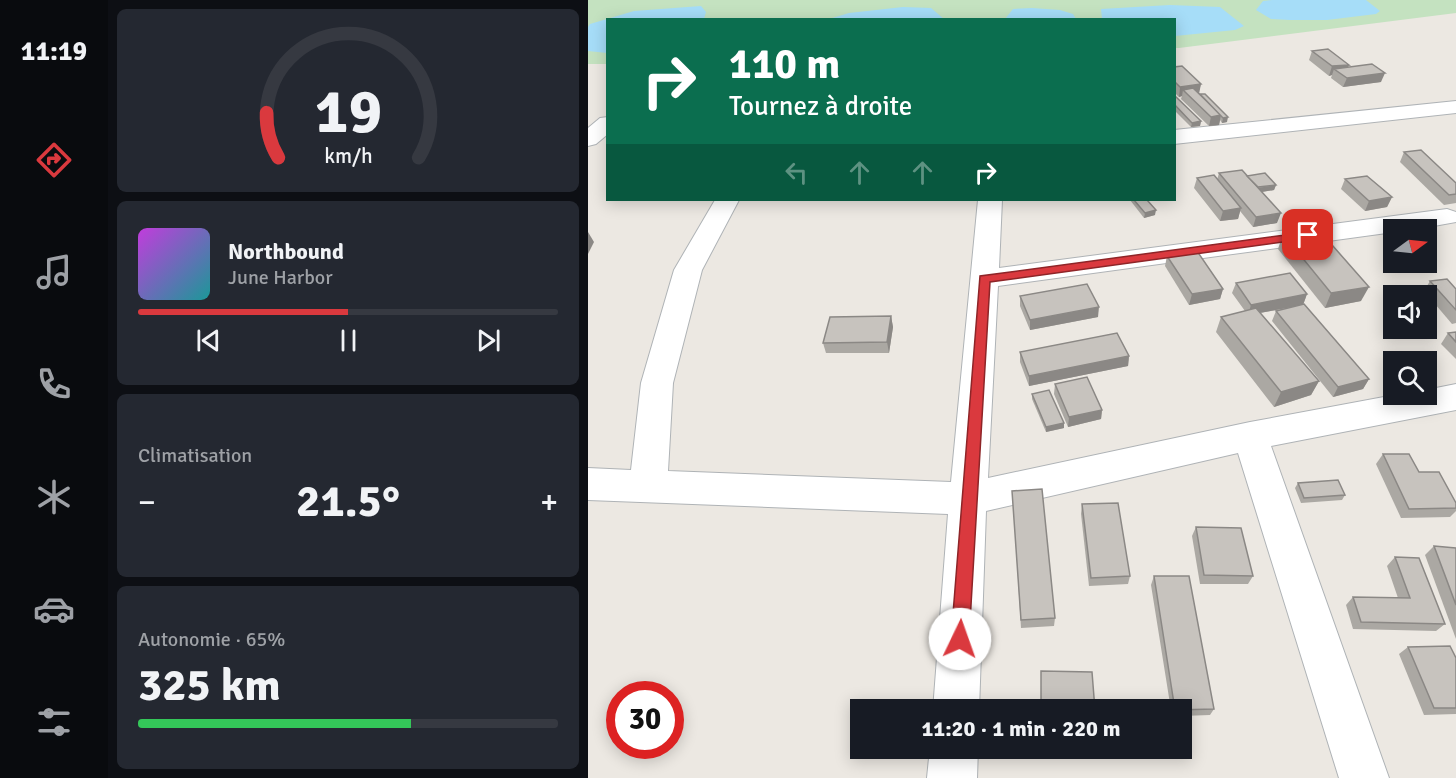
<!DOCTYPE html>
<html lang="fr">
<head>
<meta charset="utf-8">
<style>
  :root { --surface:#171b24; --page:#242831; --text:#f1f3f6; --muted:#9ea1a6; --line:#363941; --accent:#da393e }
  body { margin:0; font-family:Signika,sans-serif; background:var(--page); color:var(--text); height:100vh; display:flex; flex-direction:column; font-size:22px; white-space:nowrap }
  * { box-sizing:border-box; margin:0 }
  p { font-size:20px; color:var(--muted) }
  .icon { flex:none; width:33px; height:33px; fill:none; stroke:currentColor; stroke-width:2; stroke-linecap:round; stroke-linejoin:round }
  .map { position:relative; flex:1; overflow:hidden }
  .drawer { display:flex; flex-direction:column; gap:9px; padding:9px; background:#0d0f14; width:480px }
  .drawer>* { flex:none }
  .guide { position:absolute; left:18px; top:18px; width:570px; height:183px; border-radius:0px; box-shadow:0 3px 15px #0003; background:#0b6e4f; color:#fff; overflow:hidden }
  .needle { width:39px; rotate:75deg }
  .fabs { position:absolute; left:795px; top:219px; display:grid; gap:12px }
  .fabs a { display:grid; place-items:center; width:54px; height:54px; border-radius:0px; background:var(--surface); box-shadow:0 3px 15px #0003; font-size:30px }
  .speed { position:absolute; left:18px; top:681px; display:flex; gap:12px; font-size:30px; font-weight:700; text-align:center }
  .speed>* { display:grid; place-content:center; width:78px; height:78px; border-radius:50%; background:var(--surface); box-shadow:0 3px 15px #0003; line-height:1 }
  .speed .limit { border:9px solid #d22; background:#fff; color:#111 }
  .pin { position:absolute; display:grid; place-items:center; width:51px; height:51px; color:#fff; margin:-26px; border-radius:12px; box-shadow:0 3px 9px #0006 }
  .me { position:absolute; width:66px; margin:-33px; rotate:3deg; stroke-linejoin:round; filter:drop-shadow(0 0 4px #0008) }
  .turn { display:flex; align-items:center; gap:21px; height:126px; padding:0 24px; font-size:27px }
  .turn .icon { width:78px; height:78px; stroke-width:2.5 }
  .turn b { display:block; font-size:42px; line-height:51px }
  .lanes { display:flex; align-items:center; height:57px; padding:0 24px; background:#0003; justify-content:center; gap:30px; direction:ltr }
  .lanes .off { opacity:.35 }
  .big { font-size:45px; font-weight:700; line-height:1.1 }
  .drawer .card { flex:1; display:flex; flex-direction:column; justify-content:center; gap:9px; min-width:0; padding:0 21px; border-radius:9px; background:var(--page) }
  .drawer .dial { align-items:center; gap:0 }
  .dial svg { height:156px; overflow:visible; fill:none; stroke:var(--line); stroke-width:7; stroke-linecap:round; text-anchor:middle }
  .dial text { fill:var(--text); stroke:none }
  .song { display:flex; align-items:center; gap:18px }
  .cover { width:72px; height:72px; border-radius:9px; background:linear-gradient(135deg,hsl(290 70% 55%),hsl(180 70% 35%)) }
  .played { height:6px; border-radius:3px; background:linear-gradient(90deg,var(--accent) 50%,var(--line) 50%) }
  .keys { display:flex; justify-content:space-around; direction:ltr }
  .heat { display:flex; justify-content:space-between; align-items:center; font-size:33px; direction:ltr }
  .charge { height:9px; border-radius:4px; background:linear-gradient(90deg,#34c759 65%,var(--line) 0) }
  .trip { position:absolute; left:262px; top:699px; width:342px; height:60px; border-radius:0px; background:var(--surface); box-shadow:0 3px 15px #0003; font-weight:700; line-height:60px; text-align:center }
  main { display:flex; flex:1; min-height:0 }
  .tabs { display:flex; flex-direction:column; width:108px; justify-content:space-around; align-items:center; background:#090b0e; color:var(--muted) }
  .tabs .icon { width:42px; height:42px }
  .tabs .active { color:var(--accent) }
  .tabs b { font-size:27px; color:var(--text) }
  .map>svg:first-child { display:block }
  .green { fill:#c4e2c0 }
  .water { fill:#a6ddf8 }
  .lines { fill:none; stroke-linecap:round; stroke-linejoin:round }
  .minor-casing { stroke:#afb3b6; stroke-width:2 }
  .minor { fill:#fff; fill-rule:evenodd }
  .wall { fill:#aba8a3 }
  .shaded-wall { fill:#8b8885 }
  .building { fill:#c7c3be; stroke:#8b8885; stroke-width:1.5 }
  .route { fill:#da393e; stroke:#8e2528; stroke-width:1.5 }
</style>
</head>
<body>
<main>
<nav class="tabs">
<b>11:19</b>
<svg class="icon active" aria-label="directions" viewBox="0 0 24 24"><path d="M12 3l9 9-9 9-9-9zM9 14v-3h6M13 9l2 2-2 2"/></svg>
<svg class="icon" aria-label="music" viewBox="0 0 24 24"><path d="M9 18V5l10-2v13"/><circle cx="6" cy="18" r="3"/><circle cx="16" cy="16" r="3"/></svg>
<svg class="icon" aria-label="phone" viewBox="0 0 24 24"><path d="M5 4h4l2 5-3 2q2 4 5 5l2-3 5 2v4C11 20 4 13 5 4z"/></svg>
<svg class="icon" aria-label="climate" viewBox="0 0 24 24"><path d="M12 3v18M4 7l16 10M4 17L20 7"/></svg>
<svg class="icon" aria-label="car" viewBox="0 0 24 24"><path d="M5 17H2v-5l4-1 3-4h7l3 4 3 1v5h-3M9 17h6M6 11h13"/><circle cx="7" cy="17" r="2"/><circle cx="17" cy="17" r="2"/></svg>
<svg class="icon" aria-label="filters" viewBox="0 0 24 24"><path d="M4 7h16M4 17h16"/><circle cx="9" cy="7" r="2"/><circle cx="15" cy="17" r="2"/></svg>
</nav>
<section class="drawer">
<div class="card dial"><svg viewBox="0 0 100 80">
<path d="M14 69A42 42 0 1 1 86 69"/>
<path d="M14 69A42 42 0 0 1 8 46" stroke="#da393e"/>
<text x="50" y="56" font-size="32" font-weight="700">19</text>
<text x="50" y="72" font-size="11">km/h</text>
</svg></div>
<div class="card">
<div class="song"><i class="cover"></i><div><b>Northbound</b><p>June Harbor</p></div></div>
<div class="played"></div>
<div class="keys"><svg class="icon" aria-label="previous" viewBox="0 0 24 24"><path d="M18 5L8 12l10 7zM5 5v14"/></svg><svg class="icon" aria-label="pause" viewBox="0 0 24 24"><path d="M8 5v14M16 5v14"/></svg><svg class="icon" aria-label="next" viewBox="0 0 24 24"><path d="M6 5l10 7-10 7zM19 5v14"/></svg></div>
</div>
<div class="card"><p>Climatisation</p>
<div class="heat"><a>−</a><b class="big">21.5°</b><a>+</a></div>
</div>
<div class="card"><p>Autonomie · 65%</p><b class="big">325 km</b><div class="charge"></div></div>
</section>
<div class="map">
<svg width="868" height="778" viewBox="0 0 868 778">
  <rect width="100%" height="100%" fill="#ece8e2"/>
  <path class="green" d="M 0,0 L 868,0 L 868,13 L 591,48 L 587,48 L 586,20 L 20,20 L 19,64 L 0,64 Z"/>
  <g class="water">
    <path d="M 684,0 L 778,0 L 792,11 L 788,14 L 739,20 L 702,20 L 683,19 L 668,10 L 675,1 Z"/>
    <path d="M 582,5 L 632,7 L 656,26 L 647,30 L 587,36 L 586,20 L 514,19 L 513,9 Z"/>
    <path d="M 113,6 L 118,12 L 116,19 L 20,20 L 19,53 L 0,51 L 0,27 L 2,24 L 46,11 Z"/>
    <path d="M 315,7 L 343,8 L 356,19 L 241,19 L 261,13 Z"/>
    <path d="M 444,8 L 472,10 L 485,14 L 488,19 L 417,19 L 425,9 Z"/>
  </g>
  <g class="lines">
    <defs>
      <g id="minor">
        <path d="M 868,101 L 868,113 L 586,144 L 586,130 Z"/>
        <path d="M 20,117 L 20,134 L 8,144 L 0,146 L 0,128 L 12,118 Z"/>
        <path d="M 127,200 L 151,200 L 114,270 L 85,383 L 80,471 L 363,482 L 390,200 L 414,200 L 411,268 L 859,209 L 868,212 L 868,222 L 824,230 L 806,230 L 806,232 L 410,286 L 400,478 L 662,422 L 812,394 L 838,394 L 838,390 L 868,384 L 868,410 L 683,446 L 801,778 L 751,778 L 650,453 L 398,511 L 391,710 L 345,710 L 360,514 L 0,500 L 0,468 L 43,470 L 53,383 L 86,270 Z"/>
        <path d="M 342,748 L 390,748 L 389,778 L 339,778 Z"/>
      </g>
    </defs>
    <use href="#minor" class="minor-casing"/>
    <use href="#minor" class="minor"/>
  </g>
  <g class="wall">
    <path d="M 724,51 L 760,67 L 793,82 L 755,87 L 743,78 L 744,75 L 741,76 L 721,60 Z"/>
    <path d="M 586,67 L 613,84 L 610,94 L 639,122 L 634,123 L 632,120 L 631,125 L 621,126 L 593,99 L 594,96 L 591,97 L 586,92 Z"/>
    <path d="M 586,95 L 613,121 L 612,126 L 603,127 L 586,110 Z"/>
    <path d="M 816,152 L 868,183 L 868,203 L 856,205 L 812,162 Z"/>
    <path d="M 631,173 L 659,176 L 688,185 L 686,190 L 674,192 L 689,223 L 665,227 L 652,211 L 650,219 L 632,221 L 606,188 L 609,178 L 629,180 Z"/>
    <path d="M 757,179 L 804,197 L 799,207 L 777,211 L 753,189 Z"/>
    <path d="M 542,200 L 559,200 L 567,215 L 556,218 Z"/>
    <path d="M 695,234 L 773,301 L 737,308 L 690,249 Z"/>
    <path d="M 579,256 L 635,289 L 632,299 L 601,305 L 577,266 Z"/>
    <path d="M 842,281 L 868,289 L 868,323 L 864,324 L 836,291 Z"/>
    <path d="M 648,283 L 719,294 L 715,305 L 672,313 L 731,381 L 723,395 L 686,407 L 628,332 L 633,317 L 657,311 L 644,293 Z"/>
    <path d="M 432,296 L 510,317 L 442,330 L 432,306 Z"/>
    <path d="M 688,311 L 781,379 L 775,389 L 745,397 L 684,321 Z"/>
    <path d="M 303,316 L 305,327 L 301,353 L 238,353 L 235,343 Z"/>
    <path d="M 868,332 L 868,359 L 853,344 L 860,333 Z"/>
    <path d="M 432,352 L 541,356 L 540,366 L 441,386 L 432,362 Z"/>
    <path d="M 467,384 L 514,410 L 513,419 L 480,427 L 466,394 Z"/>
    <path d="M 444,394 L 476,423 L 476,428 L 458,432 L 444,399 Z"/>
    <path d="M 795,454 L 831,472 L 868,503 L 868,511 L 862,517 L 813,518 L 788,464 Z"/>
    <path d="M 710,483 L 757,495 L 754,500 L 713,503 L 707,488 Z"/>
    <path d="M 425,500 L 467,618 L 466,626 L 433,628 Z"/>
    <path d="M 494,504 L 542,576 L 540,584 L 501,586 L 493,514 Z"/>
    <path d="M 608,527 L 665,576 L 660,584 L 612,584 L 604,536 Z"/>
    <path d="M 846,546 L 868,548 L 868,639 L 837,555 Z"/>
    <path d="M 807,557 L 857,624 L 848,631 L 765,629 L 758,605 L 765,597 L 810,598 L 799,566 Z"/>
    <path d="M 566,576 L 626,709 L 622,715 L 594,716 L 594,710 L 583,710 L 563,585 Z"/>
    <path d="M 820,647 L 868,658 L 868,714 L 836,715 L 811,654 Z"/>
  </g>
  <g class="shaded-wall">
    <path d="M 761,65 L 758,74 L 746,69 L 744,75 L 741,76 L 744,66 Z"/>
    <path d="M 797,73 L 793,82 L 755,87 L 759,78 Z"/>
    <path d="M 613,84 L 611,94 L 600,95 L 595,90 L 594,96 L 591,97 L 592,87 Z"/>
    <path d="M 633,115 L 631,125 L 621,126 L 623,117 Z"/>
    <path d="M 640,117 L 639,122 L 634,123 L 635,118 Z"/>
    <path d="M 613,121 L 612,126 L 603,127 L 604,123 Z"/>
    <path d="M 688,185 L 686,190 L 667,193 L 669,188 Z"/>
    <path d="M 804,197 L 799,207 L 777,211 L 781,201 Z"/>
    <path d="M 653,208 L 650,219 L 632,221 L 635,211 Z"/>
    <path d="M 568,210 L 567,215 L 556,218 L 557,213 Z"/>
    <path d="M 693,213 L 689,223 L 665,227 L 668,217 Z"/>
    <path d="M 0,232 L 6,242 L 0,254 Z"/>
    <path d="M 781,287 L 773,301 L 737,308 L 743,293 Z"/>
    <path d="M 635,289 L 632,299 L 601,305 L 604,294 Z"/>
    <path d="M 719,294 L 715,305 L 660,315 L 663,305 Z"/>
    <path d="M 511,307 L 510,317 L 442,330 L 442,320 Z"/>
    <path d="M 303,316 L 305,327 L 301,353 L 299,342 Z"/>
    <path d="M 541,356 L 540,366 L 441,386 L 441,376 Z"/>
    <path d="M 781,379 L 775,389 L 745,397 L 750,387 Z"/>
    <path d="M 731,381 L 723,395 L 686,407 L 693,392 Z"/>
    <path d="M 514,410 L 513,419 L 480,427 L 481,417 Z"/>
    <path d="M 476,423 L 476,428 L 458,432 L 458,427 Z"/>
  </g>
  <g class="building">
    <path d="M 740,49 L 761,65 L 744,66 L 724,51 Z"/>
    <path d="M 784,64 L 797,73 L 759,78 L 746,69 Z"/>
    <path d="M 594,66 L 613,84 L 592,87 L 586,81 L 586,67 Z"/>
    <path d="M 605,88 L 633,115 L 623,117 L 595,90 Z"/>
    <path d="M 612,94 L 617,94 L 640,117 L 635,118 Z"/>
    <path d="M 586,95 L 613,121 L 604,123 L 586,104 Z"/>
    <path d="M 833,150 L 868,183 L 868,194 L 861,195 L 816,152 Z"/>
    <path d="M 654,170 L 693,213 L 668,217 L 631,173 Z"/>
    <path d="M 677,173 L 688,185 L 670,187 L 659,176 Z"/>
    <path d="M 626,175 L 653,208 L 635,211 L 609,178 Z"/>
    <path d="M 779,176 L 804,197 L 781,201 L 757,179 Z"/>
    <path d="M 546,200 L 559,200 L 568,210 L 557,213 Z"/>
    <path d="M 730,229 L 781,287 L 743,293 L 695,234 Z"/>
    <path d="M 609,251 L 635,289 L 604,294 L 579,256 Z"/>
    <path d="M 702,273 L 719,294 L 663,305 L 648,283 Z"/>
    <path d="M 859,279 L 868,289 L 868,310 L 842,281 Z"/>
    <path d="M 499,284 L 511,307 L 442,320 L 432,296 Z"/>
    <path d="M 716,304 L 781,379 L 750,387 L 688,311 Z"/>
    <path d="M 668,308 L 731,381 L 693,392 L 633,317 Z"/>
    <path d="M 303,316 L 299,342 L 235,343 L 242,317 Z"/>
    <path d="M 868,332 L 868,342 L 860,333 Z"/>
    <path d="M 529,333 L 541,356 L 441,376 L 432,352 Z"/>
    <path d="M 499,377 L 514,410 L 481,417 L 467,384 Z"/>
    <path d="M 461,390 L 476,423 L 458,427 L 444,394 Z"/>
    <path d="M 795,454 L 821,454 L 831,472 L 851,472 L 868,503 L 868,508 L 821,509 Z"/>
    <path d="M 750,480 L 757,495 L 716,498 L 710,483 Z"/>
    <path d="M 454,489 L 467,618 L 433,620 L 424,491 Z"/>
    <path d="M 530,503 L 542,576 L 503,578 L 494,504 Z"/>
    <path d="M 608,527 L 653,528 L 665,576 L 616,575 Z"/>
    <path d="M 846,546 L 868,548 L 868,605 Z"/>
    <path d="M 807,557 L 831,558 L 857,624 L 773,622 L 765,597 L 822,598 Z"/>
    <path d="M 566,576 L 601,576 L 626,709 L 587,710 Z"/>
    <path d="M 862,646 L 868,658 L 868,708 L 846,708 L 820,647 Z"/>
    <path d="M 453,671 L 504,672 L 507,710 L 453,710 Z"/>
  </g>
  <path class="route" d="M 720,232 L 725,235 L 724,238 L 402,282 L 381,639 L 378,646 L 372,648 L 366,646 L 363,639 L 392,276 Z"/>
</svg>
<div class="fabs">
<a><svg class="needle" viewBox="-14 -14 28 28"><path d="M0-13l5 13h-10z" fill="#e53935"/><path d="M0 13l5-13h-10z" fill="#9ea1a6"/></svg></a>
<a><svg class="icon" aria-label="sound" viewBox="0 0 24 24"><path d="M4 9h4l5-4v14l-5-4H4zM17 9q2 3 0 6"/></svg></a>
<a><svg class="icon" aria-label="search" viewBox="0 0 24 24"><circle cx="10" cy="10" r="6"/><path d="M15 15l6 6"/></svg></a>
</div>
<div class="speed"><div class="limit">30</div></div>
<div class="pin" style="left:720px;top:235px;background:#d93025"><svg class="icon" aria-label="arrive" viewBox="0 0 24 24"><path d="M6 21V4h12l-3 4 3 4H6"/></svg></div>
<svg class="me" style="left:372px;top:639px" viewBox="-20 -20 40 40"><circle r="19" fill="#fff"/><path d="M0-13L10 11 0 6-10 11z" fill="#da393e"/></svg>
<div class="trip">11:20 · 1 min · 220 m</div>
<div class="guide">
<div class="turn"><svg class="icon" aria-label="right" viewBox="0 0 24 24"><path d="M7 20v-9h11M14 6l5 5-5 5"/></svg><div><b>110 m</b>Tournez à droite</div></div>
<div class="lanes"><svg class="icon off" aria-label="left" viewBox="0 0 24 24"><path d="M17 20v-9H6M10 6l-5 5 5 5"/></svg><svg class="icon off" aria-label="ahead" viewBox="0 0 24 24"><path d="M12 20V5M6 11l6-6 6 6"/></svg><svg class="icon off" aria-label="ahead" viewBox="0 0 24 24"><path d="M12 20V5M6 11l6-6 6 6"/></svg><svg class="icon" aria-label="right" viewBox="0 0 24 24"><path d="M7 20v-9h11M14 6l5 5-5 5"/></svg></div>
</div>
</div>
</main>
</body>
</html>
